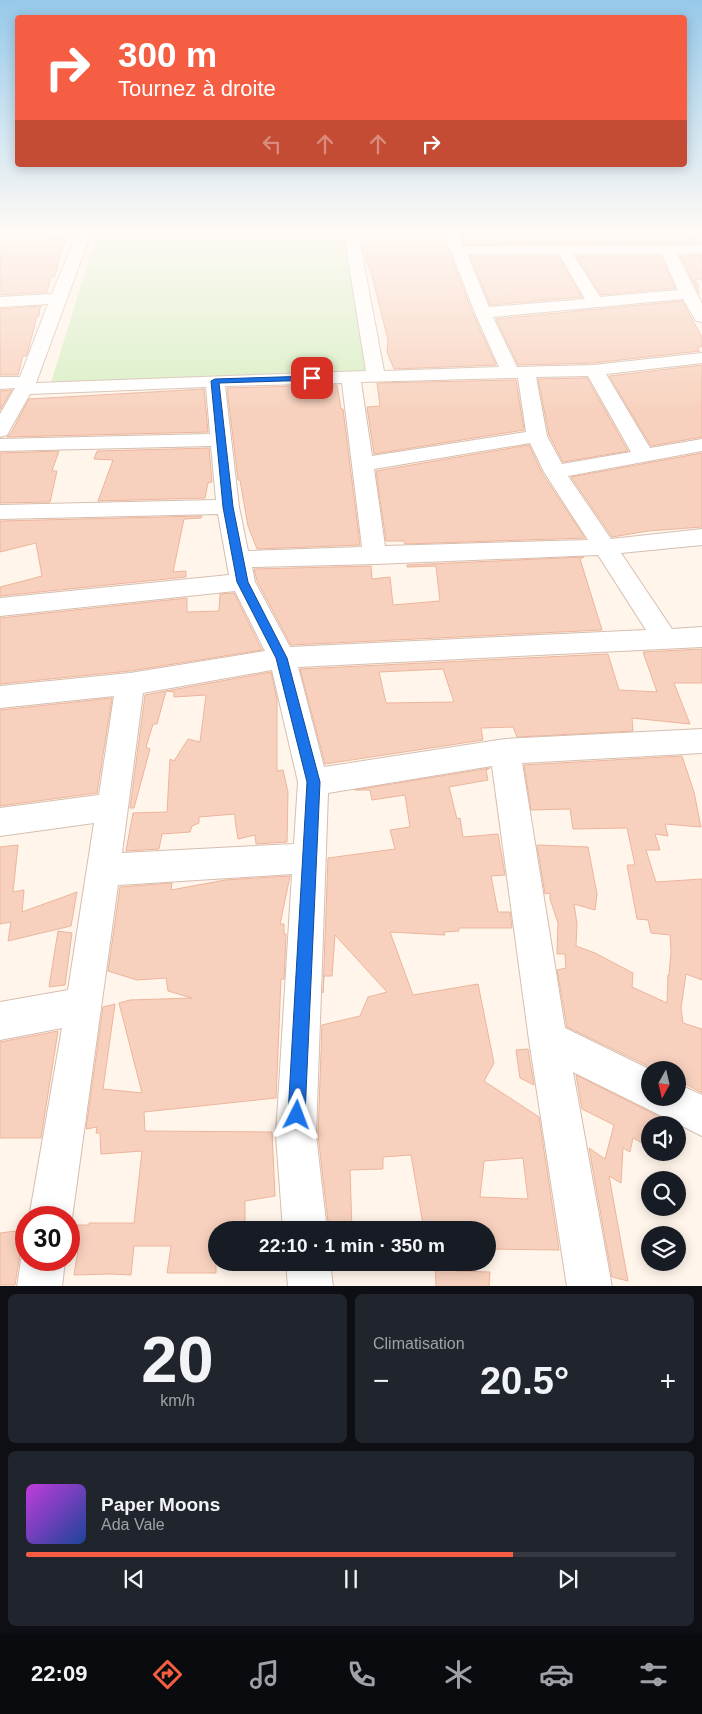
<!DOCTYPE html>
<html lang="fr">
<head>
<meta charset="utf-8">
<style>
  :root { --surface:#171b24; --page:#20242c; --text:#f1f3f6; --muted:#9ea1a6; --line:#363941; --accent:#f55e42 }
  body { margin:0; font-family:Arial,sans-serif; background:var(--page); color:var(--text); height:100vh; display:flex; flex-direction:column; font-size:19px; white-space:nowrap }
  * { box-sizing:border-box; margin:0 }
  p { font-size:16px; color:var(--muted) }
  .icon { flex:none; width:28px; height:28px; fill:none; stroke:currentColor; stroke-width:2; stroke-linecap:round; stroke-linejoin:round }
  .map { position:relative; height:1286px; overflow:hidden }
  .side { display:flex; flex-direction:column; gap:8px; padding:8px; background:#0d0f14; flex:1 }
  .side>* { flex:none }
  .hud { position:absolute; left:15px; top:15px; width:672px; height:152px; border-radius:5px; box-shadow:0 2px 12px #0003; background:#f55e42; color:#fff; overflow:hidden }
  .needle { width:32px; rotate:188deg }
  .controls { position:absolute; left:641px; top:1061px; display:grid; gap:10px }
  .controls a { display:grid; place-items:center; width:45px; height:45px; border-radius:50%; background:var(--surface); box-shadow:0 2px 12px #0003; font-size:25px }
  .speed { position:absolute; left:15px; top:1206px; display:flex; gap:10px; font-size:25px; font-weight:700; text-align:center }
  .speed>* { display:grid; place-content:center; width:65px; height:65px; border-radius:50%; background:var(--surface); box-shadow:0 2px 12px #0003; line-height:1 }
  .speed .limit { border:8px solid #d22; background:#fff; color:#111 }
  .pin { position:absolute; display:grid; place-items:center; width:42px; height:42px; color:#fff; margin:-21px; border-radius:10px; box-shadow:0 2px 8px #0006 }
  .me { position:absolute; width:55px; margin:-28px; rotate:3deg; stroke-linejoin:round; filter:drop-shadow(0 0 4px #0008) }
  .turn { display:flex; align-items:center; gap:18px; height:105px; padding:0 20px; font-size:22px }
  .turn .icon { width:65px; height:65px; stroke-width:2.5 }
  .turn b { display:block; font-size:35px; line-height:42px }
  .lanes { display:flex; align-items:center; height:48px; padding:0 20px; background:#0003; justify-content:center; gap:25px; direction:ltr }
  .lanes .off { opacity:.35 }
  .big { font-size:38px; font-weight:800; line-height:1.1 }
  .side .tile { flex:1; display:flex; flex-direction:column; justify-content:center; gap:8px; min-width:0; padding:0 18px; border-radius:8px; background:var(--page) }
  .side .dial { align-items:center; gap:0 }
  .dial b { font-size:65px; line-height:1 }
  .song { display:flex; align-items:center; gap:15px }
  .cover { width:60px; height:60px; border-radius:8px; background:linear-gradient(135deg,hsl(290 70% 55%),hsl(220 70% 35%)) }
  .played { height:5px; border-radius:2px; background:linear-gradient(90deg,var(--accent) 75%,var(--line) 75%) }
  .keys { display:flex; justify-content:space-around; direction:ltr }
  .heat { display:flex; justify-content:space-between; align-items:center; font-size:28px; direction:ltr }
  .side .tiles { flex:1; display:grid; gap:8px; grid-template-columns:1fr 1fr }
  .tile:last-child { grid-column:span 2 }
  .trip { position:absolute; left:208px; top:1221px; width:288px; height:50px; border-radius:25px; background:var(--surface); box-shadow:0 2px 12px #0003; font-weight:800; line-height:50px; text-align:center }
  .tabs { display:flex; height:80px; justify-content:space-around; align-items:center; background:#090b0e; color:var(--muted) }
  .tabs .icon { width:35px; height:35px }
  .tabs .active { color:var(--accent) }
  .tabs b { font-size:22px; color:var(--text) }
  .map>svg:first-child { display:block }
  .green { fill:#d9efc5 }
  .building { fill:#f8d1be; stroke:#ecb59c; fill-rule:evenodd }
  .lines { fill:none; stroke-linecap:round; stroke-linejoin:round }
  .minor-casing { stroke:#d6beb0; stroke-width:2 }
  .minor { fill:#fff; fill-rule:evenodd }
  .route { fill:#1a73e8; stroke:#114b97 }
</style>
</head>
<body>
<div class="map">
<svg width="702" height="1287" viewBox="0 0 702 1287">
  <rect width="100%" height="100%" fill="#fff5ea"/>
  <path class="green" d="M 97,233 L 345,233 L 373,371 L 50,386 Z"/>
  <g class="building">
    <path d="M 31,233 L 48,233 L 48,236 L 66,235 L 55,276 L 51,277 L 47,292 L 1,295 L 0,242 L 26,242 Z"/>
    <path d="M 360,233 L 442,233 L 473,314 L 496,365 L 394,369 L 387,352 L 388,340 L 371,272 L 365,259 Z"/>
    <path d="M 460,233 L 687,233 L 690,236 L 694,236 L 699,243 L 464,244 Z"/>
    <path d="M 702,255 L 702,280 L 695,279 L 699,287 L 697,287 L 699,293 L 680,256 Z"/>
    <path d="M 470,256 L 558,256 L 582,297 L 490,305 Z"/>
    <path d="M 576,256 L 661,256 L 675,288 L 601,295 Z"/>
    <path d="M 682,301 L 702,337 L 702,346 L 697,348 L 700,351 L 594,363 L 518,365 L 496,319 Z"/>
    <path d="M 42,306 L 40,307 L 39,316 L 37,316 L 28,351 L 26,356 L 23,356 L 18,375 L 0,375 L 0,309 Z"/>
    <path d="M 702,365 L 702,437 L 651,446 L 609,376 Z"/>
    <path d="M 587,378 L 628,451 L 563,462 L 549,435 L 538,379 Z"/>
    <path d="M 516,380 L 524,430 L 374,454 L 367,407 L 380,406 L 377,383 Z"/>
    <path d="M 337,385 L 341,409 L 343,409 L 360,545 L 257,549 L 248,526 L 240,480 L 238,480 L 227,388 Z"/>
    <path d="M 204,389 L 208,432 L 7,437 L 11,433 L 29,399 Z"/>
    <path d="M 12,390 L 0,410 L 0,391 Z"/>
    <path d="M 529,445 L 542,473 L 585,538 L 405,544 L 404,541 L 386,541 L 376,471 Z"/>
    <path d="M 209,448 L 212,482 L 208,483 L 205,498 L 98,501 L 113,460 L 94,459 L 97,451 Z"/>
    <path d="M 59,451 L 52,471 L 57,471 L 50,502 L 0,503 L 0,453 Z"/>
    <path d="M 702,453 L 702,527 L 648,531 L 612,537 L 571,477 Z"/>
    <path d="M 202,516 L 201,518 L 184,519 L 173,572 L 186,571 L 186,577 L 0,596 L 0,587 L 42,576 L 36,543 L 0,552 L 0,521 Z"/>
    <path d="M 584,557 L 580,559 L 602,630 L 291,645 L 257,581 L 254,569 L 371,566 L 372,579 L 390,577 L 393,605 L 440,601 L 436,566 L 407,567 L 407,565 Z"/>
    <path d="M 234,593 L 262,650 L 130,671 L 0,684 L 0,618 L 187,598 L 187,612 L 219,611 L 220,594 Z"/>
    <path d="M 702,649 L 702,683 L 674,683 L 690,724 L 632,718 L 633,731 L 517,737 L 513,727 L 481,728 L 483,740 L 325,764 L 300,669 L 608,654 L 619,690 L 657,692 L 643,652 ZM 443,669 L 454,702 L 386,703 L 379,672 Z"/>
    <path d="M 271,672 L 277,699 L 277,771 L 283,770 L 288,792 L 287,842 L 256,844 L 255,835 L 238,839 L 235,820 L 235,814 L 199,817 L 199,823 L 192,826 L 190,832 L 162,834 L 159,849 L 126,851 L 133,813 L 167,812 L 170,759 L 174,761 L 188,739 L 200,742 L 206,695 L 174,697 L 174,692 L 166,691 Z"/>
    <path d="M 166,691 L 157,724 L 153,724 L 146,747 L 150,749 L 134,808 L 130,808 L 145,695 Z"/>
    <path d="M 112,698 L 97,793 L 0,806 L 0,710 Z"/>
    <path d="M 682,756 L 694,792 L 701,827 L 665,824 L 668,836 L 655,834 L 660,850 L 646,850 L 656,882 L 702,879 L 702,980 L 686,974 L 681,1008 L 683,1023 L 702,1029 L 702,1093 L 678,1080 L 678,1070 L 658,1070 L 650,1065 L 650,1067 L 567,1027 L 557,970 L 566,968 L 565,954 L 557,954 L 558,923 L 550,899 L 550,893 L 545,894 L 537,845 L 588,847 L 597,894 L 595,910 L 574,904 L 577,924 L 576,946 L 595,953 L 633,973 L 632,987 L 667,1003 L 668,975 L 669,975 L 671,952 L 670,935 L 651,933 L 648,920 L 637,919 L 627,865 L 635,865 L 627,828 L 573,829 L 570,809 L 531,810 L 524,765 Z"/>
    <path d="M 490,768 L 486,770 L 488,780 L 449,787 L 457,819 L 460,818 L 463,837 L 498,834 L 505,875 L 491,876 L 498,912 L 510,912 L 512,928 L 459,928 L 459,931 L 444,932 L 445,935 L 390,932 L 413,995 L 478,984 L 494,1063 L 484,1081 L 539,1117 L 559,1250 L 486,1249 L 486,1230 L 424,1230 L 411,1155 L 383,1157 L 383,1169 L 350,1170 L 352,1230 L 329,1230 L 318,1135 L 322,1025 L 360,1016 L 368,997 L 387,992 L 335,935 L 332,976 L 324,976 L 323,993 L 328,858 L 395,849 L 390,830 L 410,827 L 405,795 L 372,800 L 370,790 L 355,790 ZM 523,1158 L 528,1199 L 480,1197 L 484,1161 Z"/>
    <path d="M 18,845 L 13,892 L 24,890 L 22,912 L 77,892 L 71,926 L 8,941 L 11,922 L 0,924 L 0,847 Z"/>
    <path d="M 290,876 L 280,924 L 284,924 L 284,934 L 286,934 L 284,979 L 281,979 L 276,1098 L 144,1112 L 145,1131 L 272,1132 L 275,1196 L 245,1201 L 245,1230 L 216,1230 L 216,1273 L 167,1273 L 171,1246 L 134,1246 L 131,1275 L 110,1274 L 74,1275 L 78,1250 L 69,1250 L 71,1225 L 89,1225 L 89,1223 L 134,1223 L 142,1151 L 101,1154 L 100,1133 L 96,1133 L 97,1127 L 86,1129 L 103,1007 L 115,1004 L 103,1089 L 142,1093 L 119,1003 L 130,1000 L 192,998 L 168,991 L 166,978 L 137,980 L 108,971 L 120,887 L 172,883 L 171,890 L 225,880 Z"/>
    <path d="M 58,931 L 72,933 L 65,985 L 49,987 Z"/>
    <path d="M 58,1031 L 41,1138 L 0,1138 L 0,1042 Z"/>
    <path d="M 528,1049 L 534,1085 L 520,1078 L 516,1050 Z"/>
    <path d="M 576,1075 L 676,1125 L 650,1125 L 650,1147 L 633,1138 L 630,1152 L 623,1148 L 621,1183 L 609,1176 L 628,1281 L 612,1277 L 589,1148 L 605,1159 L 614,1125 L 582,1109 Z"/>
    <path d="M 24,1230 L 15,1285 L 0,1285 L 0,1233 Z"/>
    <path d="M 435,1262 L 455,1262 L 456,1271 L 490,1272 L 489,1287 L 436,1287 Z"/>
  </g>
  <g class="lines">
    <defs>
      <g id="minor">
        <path d="M 77,233 L 91,233 L 36,383 L 366,371 L 344,233 L 358,233 L 384,371 L 499,367 L 475,313 L 444,233 L 458,233 L 463,246 L 702,245 L 702,253 L 677,254 L 702,304 L 702,322 L 696,321 L 683,299 L 493,317 L 517,367 L 594,365 L 702,353 L 702,363 L 606,374 L 650,448 L 702,439 L 702,451 L 568,476 L 611,539 L 702,529 L 702,545 L 621,553 L 672,629 L 702,627 L 702,647 L 298,667 L 324,767 L 505,739 L 702,729 L 702,753 L 522,763 L 565,1028 L 651,1070 L 650,1098 L 678,1098 L 678,1084 L 702,1095 L 702,1136 L 573,1072 L 612,1287 L 567,1287 L 529,1040 L 492,766 L 328,793 L 316,1135 L 327,1230 L 283,1230 L 276,1135 L 292,874 L 118,885 L 72,1218 L 69,1225 L 69,1218 L 29,1218 L 62,1028 L 0,1040 L 0,1002 L 68,990 L 94,823 L 0,836 L 0,808 L 99,795 L 114,696 L 0,708 L 0,686 L 130,673 L 265,651 L 235,591 L 0,616 L 0,598 L 229,575 L 218,514 L 0,519 L 0,505 L 216,500 L 211,446 L 0,451 L 0,439 L 210,434 L 206,387 L 30,394 L 7,435 L 0,437 L 0,414 L 15,388 L 0,389 L 0,377 L 20,377 L 48,304 L 0,307 L 0,297 L 52,294 ZM 467,254 L 559,254 L 585,299 L 489,307 ZM 573,254 L 662,254 L 678,290 L 600,297 ZM 588,376 L 631,452 L 562,464 L 547,436 L 536,377 ZM 509,378 L 518,378 L 526,432 L 372,456 L 361,382 ZM 342,383 L 362,547 L 248,551 L 239,507 L 225,386 ZM 530,443 L 544,472 L 588,540 L 385,546 L 374,469 ZM 598,555 L 646,630 L 290,647 L 255,582 L 252,567 L 375,564 ZM 272,670 L 298,782 L 294,844 L 122,853 L 143,693 Z"/>
        <path d="M 26,1247 L 26,1260 L 65,1260 L 62,1287 L 17,1287 L 21,1260 Z"/>
        <path d="M 286,1262 L 330,1262 L 333,1287 L 288,1287 Z"/>
      </g>
    </defs>
    <use href="#minor" class="minor-casing"/>
    <use href="#minor" class="minor"/>
  </g>
  <linearGradient id="sky" x2="0" y2="1"><stop stop-color="#96c9ea"/><stop offset="0.56" stop-color="#fffaf6"/><stop offset="1" stop-color="#fffaf6" stop-opacity="0"/></linearGradient>
  <rect width="702" height="413" fill="url(#sky)"/>
  <path class="route" d="M 312,376 L 315,376 L 315,380 L 219,383 L 233,507 L 248,582 L 287,658 L 320,782 L 305,1115 L 303,1122 L 297,1124 L 291,1122 L 288,1115 L 307,782 L 276,658 L 237,582 L 223,507 L 211,381 L 215,379 Z"/>
</svg>
<div class="controls">
<a><svg class="needle" viewBox="-14 -14 28 28"><path d="M0-13l5 13h-10z" fill="#e53935"/><path d="M0 13l5-13h-10z" fill="#9ea1a6"/></svg></a>
<a><svg class="icon" aria-label="sound" viewBox="0 0 24 24"><path d="M4 9h4l5-4v14l-5-4H4zM17 9q2 3 0 6"/></svg></a>
<a><svg class="icon" aria-label="search" viewBox="0 0 24 24"><circle cx="10" cy="10" r="6"/><path d="M15 15l6 6"/></svg></a>
<a><svg class="icon" aria-label="layers" viewBox="0 0 24 24"><path d="M12 4l9 5-9 5-9-5zM3 14l9 5 9-5"/></svg></a>
</div>
<div class="speed"><div class="limit">30</div></div>
<div class="pin" style="left:312px;top:378px;background:#d93025"><svg class="icon" aria-label="arrive" viewBox="0 0 24 24"><path d="M6 21V4h12l-3 4 3 4H6"/></svg></div>
<svg class="me" style="left:297px;top:1115px" viewBox="-20 -20 40 40"><path d="M0-17L14 15 0 8-14 15z" fill="#1a73e8" stroke="#fff" stroke-width="4"/></svg>
<div class="trip">22:10 · 1 min · 350 m</div>
<div class="hud">
<div class="turn"><svg class="icon" aria-label="right" viewBox="0 0 24 24"><path d="M7 20v-9h11M14 6l5 5-5 5"/></svg><div><b>300 m</b>Tournez à droite</div></div>
<div class="lanes"><svg class="icon off" aria-label="left" viewBox="0 0 24 24"><path d="M17 20v-9H6M10 6l-5 5 5 5"/></svg><svg class="icon off" aria-label="ahead" viewBox="0 0 24 24"><path d="M12 20V5M6 11l6-6 6 6"/></svg><svg class="icon off" aria-label="ahead" viewBox="0 0 24 24"><path d="M12 20V5M6 11l6-6 6 6"/></svg><svg class="icon" aria-label="right" viewBox="0 0 24 24"><path d="M7 20v-9h11M14 6l5 5-5 5"/></svg></div>
</div>
</div>
<section class="side">
<div class="tiles">
<div class="tile dial"><b>20</b><p>km/h</p></div>
<div class="tile"><p>Climatisation</p>
<div class="heat"><a>−</a><b class="big">20.5°</b><a>+</a></div>
</div>
<div class="tile">
<div class="song"><i class="cover"></i><div><b>Paper Moons</b><p>Ada Vale</p></div></div>
<div class="played"></div>
<div class="keys"><svg class="icon" aria-label="previous" viewBox="0 0 24 24"><path d="M18 5L8 12l10 7zM5 5v14"/></svg><svg class="icon" aria-label="pause" viewBox="0 0 24 24"><path d="M8 5v14M16 5v14"/></svg><svg class="icon" aria-label="next" viewBox="0 0 24 24"><path d="M6 5l10 7-10 7zM19 5v14"/></svg></div>
</div>
</div>
</section>
<nav class="tabs">
<b>22:09</b>
<svg class="icon active" aria-label="directions" viewBox="0 0 24 24"><path d="M12 3l9 9-9 9-9-9zM9 14v-3h6M13 9l2 2-2 2"/></svg>
<svg class="icon" aria-label="music" viewBox="0 0 24 24"><path d="M9 18V5l10-2v13"/><circle cx="6" cy="18" r="3"/><circle cx="16" cy="16" r="3"/></svg>
<svg class="icon" aria-label="phone" viewBox="0 0 24 24"><path d="M5 4h4l2 5-3 2q2 4 5 5l2-3 5 2v4C11 20 4 13 5 4z"/></svg>
<svg class="icon" aria-label="climate" viewBox="0 0 24 24"><path d="M12 3v18M4 7l16 10M4 17L20 7"/></svg>
<svg class="icon" aria-label="car" viewBox="0 0 24 24"><path d="M5 17H2v-5l4-1 3-4h7l3 4 3 1v5h-3M9 17h6M6 11h13"/><circle cx="7" cy="17" r="2"/><circle cx="17" cy="17" r="2"/></svg>
<svg class="icon" aria-label="filters" viewBox="0 0 24 24"><path d="M4 7h16M4 17h16"/><circle cx="9" cy="7" r="2"/><circle cx="15" cy="17" r="2"/></svg>
</nav>
</body>
</html>
